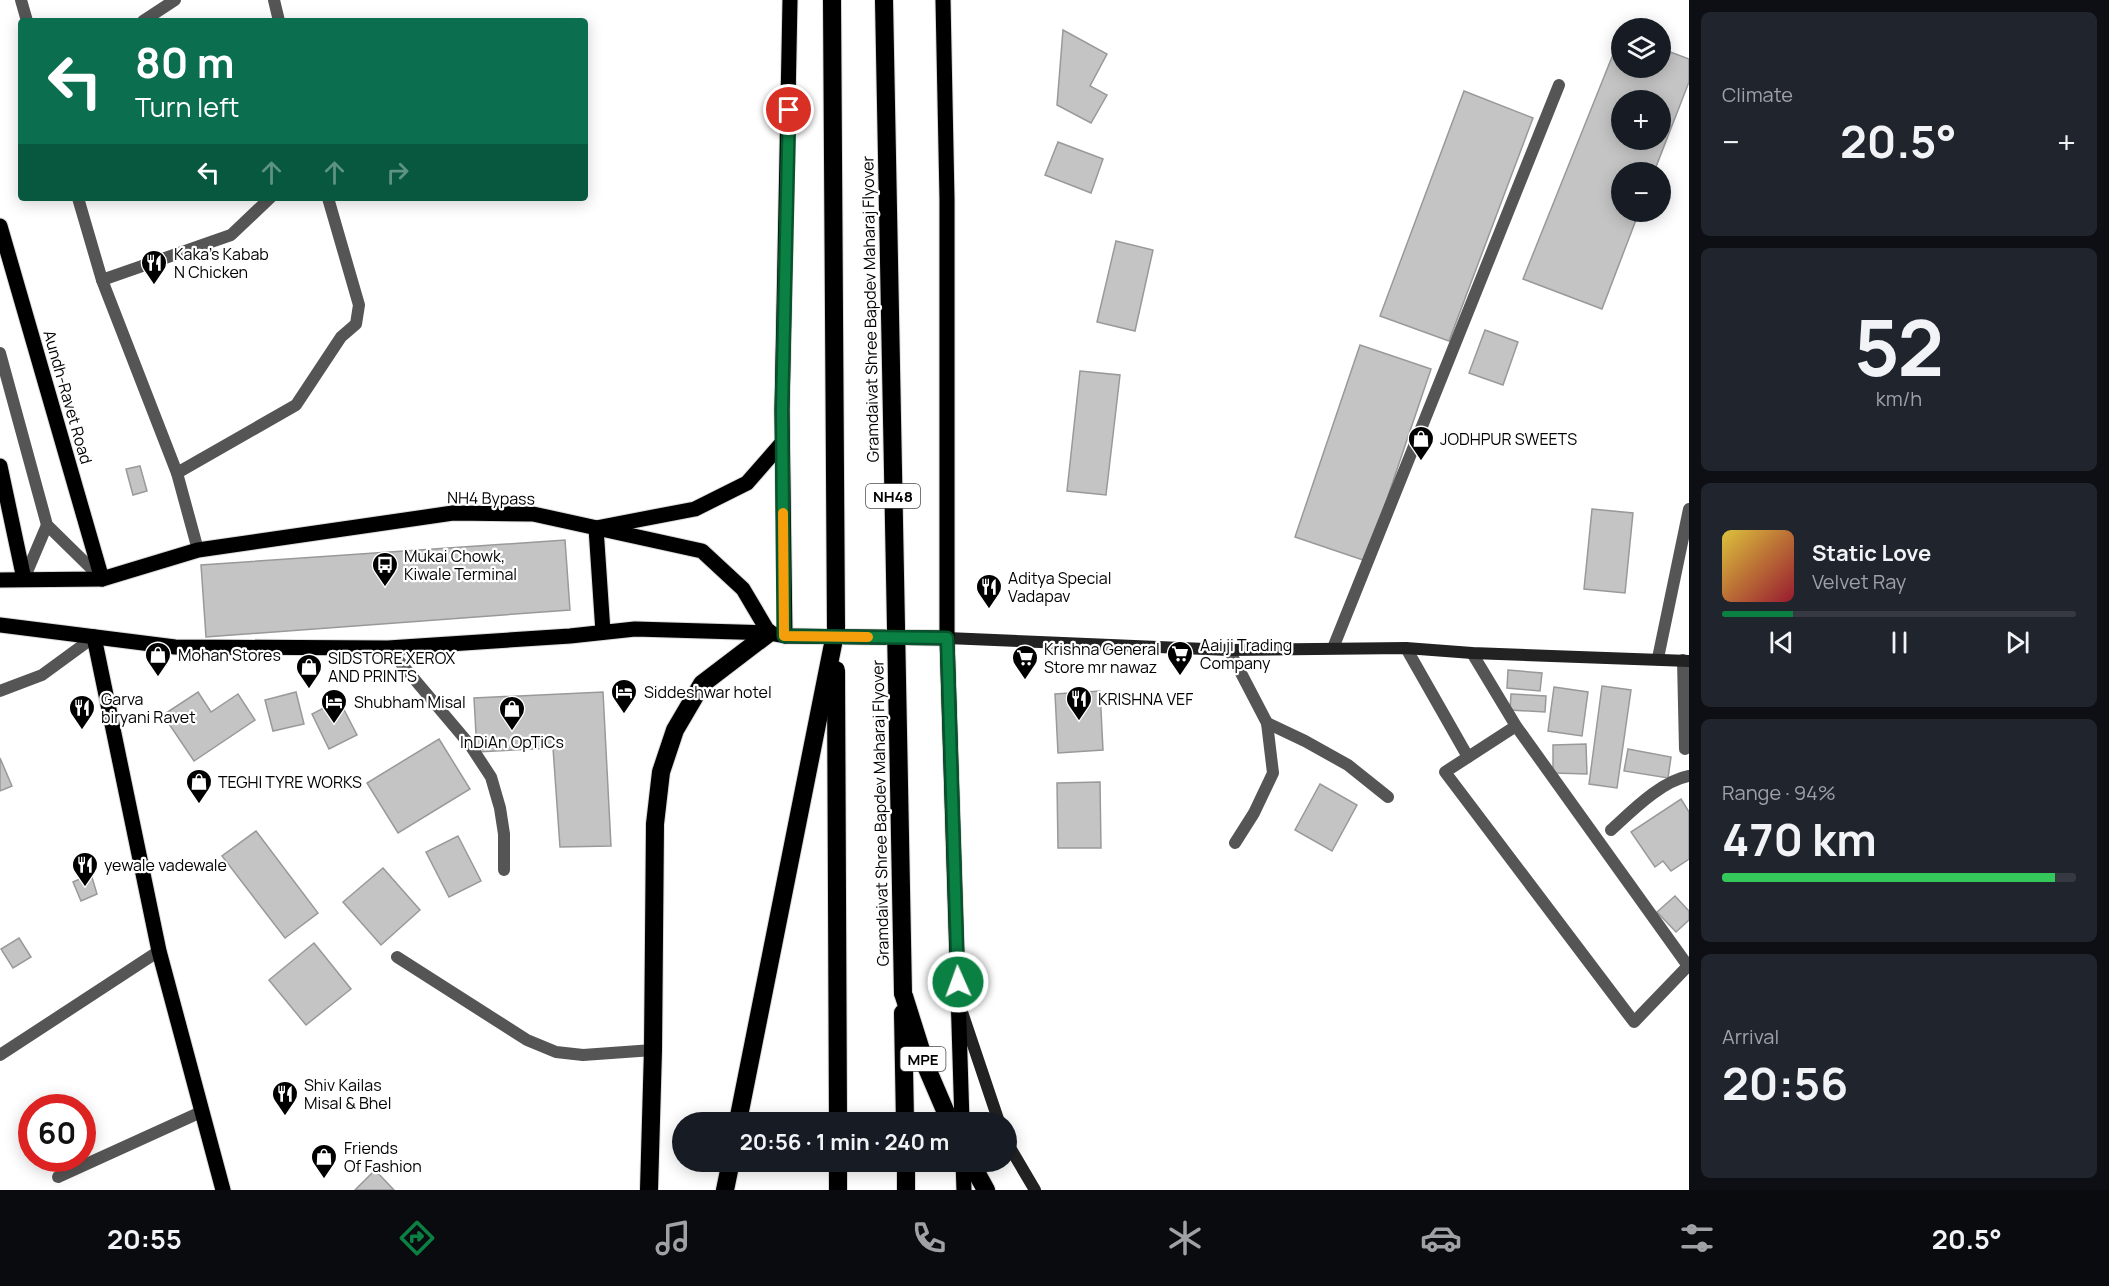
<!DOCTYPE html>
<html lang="en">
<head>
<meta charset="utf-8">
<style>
  :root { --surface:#171b24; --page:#20242c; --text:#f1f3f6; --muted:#9ea1a6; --line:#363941; --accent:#0b8043 }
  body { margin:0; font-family:Manrope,sans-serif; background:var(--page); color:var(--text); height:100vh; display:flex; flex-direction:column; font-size:22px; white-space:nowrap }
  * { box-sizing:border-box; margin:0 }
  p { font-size:20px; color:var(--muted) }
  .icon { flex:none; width:33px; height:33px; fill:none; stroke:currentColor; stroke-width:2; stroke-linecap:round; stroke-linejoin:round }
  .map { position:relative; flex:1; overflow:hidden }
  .side { display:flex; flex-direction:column; gap:12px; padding:12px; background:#0d0f14; width:420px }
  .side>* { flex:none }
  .guide { position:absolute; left:18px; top:18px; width:570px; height:183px; border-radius:6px; box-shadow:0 3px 15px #0003; background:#0b6e4f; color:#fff; overflow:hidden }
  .buttons { position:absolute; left:1611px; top:18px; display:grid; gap:12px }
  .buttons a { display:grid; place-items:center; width:60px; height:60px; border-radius:50%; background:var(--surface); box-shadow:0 3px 15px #0003; font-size:30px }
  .speed { position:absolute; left:18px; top:1094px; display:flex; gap:12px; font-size:30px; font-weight:700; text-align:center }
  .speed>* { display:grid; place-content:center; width:78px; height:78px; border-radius:50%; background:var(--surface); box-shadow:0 3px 15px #0003; line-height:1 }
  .speed .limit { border:9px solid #d22; background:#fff; color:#111 }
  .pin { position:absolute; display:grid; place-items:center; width:51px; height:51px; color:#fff; margin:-26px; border:3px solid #fff; border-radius:50%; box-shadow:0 2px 6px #0007 }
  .me { position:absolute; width:66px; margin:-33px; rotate:358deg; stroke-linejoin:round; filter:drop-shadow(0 0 4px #0008) }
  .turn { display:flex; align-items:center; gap:21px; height:126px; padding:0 18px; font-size:27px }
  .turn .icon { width:78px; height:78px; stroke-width:2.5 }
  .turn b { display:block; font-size:42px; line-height:51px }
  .lanes { display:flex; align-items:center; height:57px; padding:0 18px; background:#0003; justify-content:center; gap:30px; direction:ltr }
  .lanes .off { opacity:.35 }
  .big { font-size:45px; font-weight:700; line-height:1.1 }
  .side .card { flex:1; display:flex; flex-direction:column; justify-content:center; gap:9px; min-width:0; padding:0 21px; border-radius:9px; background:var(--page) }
  .side .dial { align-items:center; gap:0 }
  .dial b { font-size:78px; line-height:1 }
  .song { display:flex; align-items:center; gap:18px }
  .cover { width:72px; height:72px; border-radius:9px; background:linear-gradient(135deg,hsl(50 70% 55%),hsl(350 70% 35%)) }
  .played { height:6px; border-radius:3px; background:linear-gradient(90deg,var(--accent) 20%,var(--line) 20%) }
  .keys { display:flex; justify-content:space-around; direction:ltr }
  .heat { display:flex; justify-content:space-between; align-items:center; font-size:33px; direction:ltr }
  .charge { height:9px; border-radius:4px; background:linear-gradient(90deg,#34c759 94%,var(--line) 0) }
  .trip { position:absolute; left:672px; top:1112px; width:345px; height:60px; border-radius:30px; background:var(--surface); box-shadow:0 3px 15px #0003; font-weight:700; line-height:60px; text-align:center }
  .menu { display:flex; height:96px; justify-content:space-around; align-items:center; background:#090b0e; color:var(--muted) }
  .menu .icon { width:42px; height:42px }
  .menu .selected { color:var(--accent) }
  .menu b { font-size:27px; color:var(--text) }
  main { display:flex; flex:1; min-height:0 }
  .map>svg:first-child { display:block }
  .building { fill:#c4c4c4; stroke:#999; stroke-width:1.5; fill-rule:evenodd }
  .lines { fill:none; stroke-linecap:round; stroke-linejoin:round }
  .primary-casing { stroke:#dbdbdb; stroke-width:17 }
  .highway-casing { stroke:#dbdbdb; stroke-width:20 }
  .lane { stroke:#555; stroke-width:12 }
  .street { stroke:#555; stroke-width:12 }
  .secondary { stroke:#222; stroke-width:12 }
  .primary { stroke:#000; stroke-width:15 }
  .highway { stroke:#000; stroke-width:18 }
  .highway-bridge-casing { stroke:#dbdbdb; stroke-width:20; stroke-linecap:butt }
  .highway-bridge { stroke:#000; stroke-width:18 }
  .route-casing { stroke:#07532c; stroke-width:15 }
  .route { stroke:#0b8043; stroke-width:10 }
  .slow { stroke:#f59e0b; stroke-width:10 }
  .labels { text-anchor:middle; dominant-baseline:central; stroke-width:4.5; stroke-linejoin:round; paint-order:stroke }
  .shield { fill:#fff; stroke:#4c4c4c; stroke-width:1.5 }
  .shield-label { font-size:15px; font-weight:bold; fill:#000 }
  .poi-label { font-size:16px; fill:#000; stroke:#fff; text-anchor:start }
  .street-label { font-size:16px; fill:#000; stroke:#fff }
</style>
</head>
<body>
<main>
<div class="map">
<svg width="1689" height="1190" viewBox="0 0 1689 1190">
  <rect width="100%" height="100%" fill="#fff"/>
  <g class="building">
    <path d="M 1063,30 L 1107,54 L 1090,86 L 1107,95 L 1091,123 L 1057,105 Z"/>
    <path d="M 1622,32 L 1622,68 L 1660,68 L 1660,48 L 1689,59 L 1689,82 L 1654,172 L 1622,172 L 1622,212 L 1639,212 L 1602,309 L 1523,279 ZM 1622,100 L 1660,100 L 1660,140 L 1622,140 Z"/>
    <path d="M 1464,91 L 1533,118 L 1449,341 L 1380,316 Z"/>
    <path d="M 1058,142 L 1103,159 L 1091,193 L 1045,175 Z"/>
    <path d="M 1116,241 L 1153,250 L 1135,331 L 1097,322 Z"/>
    <path d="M 1485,330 L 1518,342 L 1503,385 L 1469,373 Z"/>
    <path d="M 1360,345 L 1431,369 L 1366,561 L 1295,537 Z"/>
    <path d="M 1080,371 L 1120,375 L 1106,495 L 1067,491 Z"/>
    <path d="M 140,466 L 147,491 L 133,495 L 126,469 Z"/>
    <path d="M 1592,509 L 1633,513 L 1625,593 L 1584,589 Z"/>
    <path d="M 565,540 L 570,610 L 206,637 L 201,565 Z"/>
    <path d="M 1508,670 L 1542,673 L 1540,691 L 1507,688 Z"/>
    <path d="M 1602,686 L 1631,690 L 1617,788 L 1589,784 Z"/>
    <path d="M 1554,687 L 1588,692 L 1582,736 L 1548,731 Z"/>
    <path d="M 1100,691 L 1103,750 L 1058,753 L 1055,694 Z"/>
    <path d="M 198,692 L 211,712 L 238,694 L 255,720 L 194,761 L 163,715 Z"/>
    <path d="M 296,692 L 304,724 L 273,731 L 265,700 Z"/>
    <path d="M 603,692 L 611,846 L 560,847 L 553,748 L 477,752 L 474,698 Z"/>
    <path d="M 1511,694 L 1546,696 L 1545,712 L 1510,710 Z"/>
    <path d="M 339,700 L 357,735 L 329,749 L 312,714 Z"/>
    <path d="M 439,739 L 470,789 L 398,833 L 367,783 Z"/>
    <path d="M 1586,744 L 1587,774 L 1553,773 L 1553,745 Z"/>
    <path d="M 1628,749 L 1671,757 L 1668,778 L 1624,771 Z"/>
    <path d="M 0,758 L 12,786 L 0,791 Z"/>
    <path d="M 1100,782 L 1101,848 L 1058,848 L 1057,783 Z"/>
    <path d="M 1320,784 L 1357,805 L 1332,851 L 1295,830 Z"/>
    <path d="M 1681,799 L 1689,812 L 1689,859 L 1671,871 L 1663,861 L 1655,867 L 1631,832 Z"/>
    <path d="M 256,831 L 318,913 L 285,938 L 222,856 Z"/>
    <path d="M 458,836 L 481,881 L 449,897 L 426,852 Z"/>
    <path d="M 383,868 L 420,910 L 381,945 L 343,902 Z"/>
    <path d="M 91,874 L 97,894 L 81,901 L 73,882 Z"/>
    <path d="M 1675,896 L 1689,911 L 1689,920 L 1676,932 L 1657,912 Z"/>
    <path d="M 19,938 L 31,957 L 13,968 L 1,949 Z"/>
    <path d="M 314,943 L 351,989 L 306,1025 L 269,980 Z"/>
    <path d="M 375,1170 L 394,1190 L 355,1190 Z"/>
  </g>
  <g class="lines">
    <defs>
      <g id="primary">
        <path d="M 943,0 L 947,199 L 947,638 L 962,1122"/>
        <path d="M 0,226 L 102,579"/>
        <path d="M 0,466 L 24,579"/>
        <path d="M 0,580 L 102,579 L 198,550 L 453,513 L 533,514 L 702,551 L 743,589 L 769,633"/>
        <path d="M 0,625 L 175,647 L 388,648 L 570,636 L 635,629 L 769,633 L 785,636 L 947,638"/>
        <path d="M 603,632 L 596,528 L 695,509 L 747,483 L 782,443"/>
        <path d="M 785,636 L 782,410 L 790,0"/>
        <path d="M 94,637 L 159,951 L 223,1190"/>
        <path d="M 963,1161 L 964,1190"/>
      </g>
      <g id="highway">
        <path d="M 832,0 L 836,629"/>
        <path d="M 903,993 L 926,1066 L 950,1122"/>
        <path d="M 903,1013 L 905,1122"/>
        <path d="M 838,1161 L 838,1190"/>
        <path d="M 906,1161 L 906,1190"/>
        <path d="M 970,1161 L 986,1190"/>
        <path d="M 649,1190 L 653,1050 L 655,824 L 661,772 L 675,730 L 702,684 L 769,633"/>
        <path d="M 725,1190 L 731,1161"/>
      </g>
    </defs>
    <use href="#primary" class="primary-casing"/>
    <use href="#highway" class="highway-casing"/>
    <g class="lane">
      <path d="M 21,0 L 27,21"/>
      <path d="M 274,0 L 279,21"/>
      <path d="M 143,21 L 175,0"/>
      <path d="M 78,198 L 102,280 L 177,473 L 198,550"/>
      <path d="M 102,280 L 231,235 L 270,198"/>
      <path d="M 0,353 L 47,525 L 102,579"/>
      <path d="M 177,473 L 296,405 L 341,337 L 356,324 L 359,305 L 328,198"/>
      <path d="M 24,579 L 47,525"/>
      <path d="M 388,648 L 470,745 L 491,777 L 500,808 L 504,834 L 504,870"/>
      <path d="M 1333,648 L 1559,85"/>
      <path d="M 1658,658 L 1689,509"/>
      <path d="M 397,957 L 527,1040 L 556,1052 L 583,1055 L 653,1050"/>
      <path d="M 58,1177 L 201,1112"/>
    </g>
    <g class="street">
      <path d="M 1406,648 L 1468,757"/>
      <path d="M 1229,650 L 1267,723 L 1273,773 L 1254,813 L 1235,843"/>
      <path d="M 1472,653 L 1516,726 L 1688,966 L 1634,1022 L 1445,772 L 1516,726"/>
      <path d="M 1683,660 L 1685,749"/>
      <path d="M 0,691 L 42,675 L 94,637"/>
      <path d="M 1267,723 L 1305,741 L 1348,765 L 1388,797"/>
      <path d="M 1611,830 C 1631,812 1661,781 1689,776"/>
      <path d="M 0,1055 L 159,951"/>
    </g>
    <g class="secondary">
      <path d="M 947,638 L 1229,650 L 1406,648 L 1472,653 L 1689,661"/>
      <path d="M 962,1012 L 999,1122"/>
      <path d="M 1006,1141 L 1035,1190"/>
    </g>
    <use href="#primary" class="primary"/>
    <use href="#highway" class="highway"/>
    <defs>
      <g id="highway-bridge">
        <path d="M 884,0 L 903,993"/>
        <path d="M 836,670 L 838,1122"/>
        <path d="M 739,1116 L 836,629"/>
      </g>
    </defs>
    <use href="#highway-bridge" class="highway-bridge-casing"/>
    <use href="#highway-bridge" class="highway-bridge"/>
  </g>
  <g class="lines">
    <defs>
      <path id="route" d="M 789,110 L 782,410 L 784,636 L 947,638 L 958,982"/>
    </defs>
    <use href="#route" class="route-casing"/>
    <use href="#route" class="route"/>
    <path class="slow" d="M 783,513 L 784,636 L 868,637"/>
  </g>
  <defs>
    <symbol id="restaurant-pin" viewBox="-11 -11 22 30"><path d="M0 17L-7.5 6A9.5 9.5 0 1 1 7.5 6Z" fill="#000" stroke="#fff"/><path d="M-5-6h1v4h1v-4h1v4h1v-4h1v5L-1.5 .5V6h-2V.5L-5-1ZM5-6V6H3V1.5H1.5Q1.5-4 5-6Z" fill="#fff"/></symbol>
    <symbol id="shop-pin" viewBox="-11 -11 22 30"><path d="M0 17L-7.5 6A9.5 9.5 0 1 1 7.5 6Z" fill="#000" stroke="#fff"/><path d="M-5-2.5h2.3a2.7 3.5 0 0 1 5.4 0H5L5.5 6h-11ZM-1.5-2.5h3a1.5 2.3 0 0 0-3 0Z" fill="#fff"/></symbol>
    <symbol id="bus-pin" viewBox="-11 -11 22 30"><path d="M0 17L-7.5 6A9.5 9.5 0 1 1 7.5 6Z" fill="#000" stroke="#fff"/><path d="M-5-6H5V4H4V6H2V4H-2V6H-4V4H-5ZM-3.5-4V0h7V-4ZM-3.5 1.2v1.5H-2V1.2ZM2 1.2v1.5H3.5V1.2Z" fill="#fff"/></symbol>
    <symbol id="supermarket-pin" viewBox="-11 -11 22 30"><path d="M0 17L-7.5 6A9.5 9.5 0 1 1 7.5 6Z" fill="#000" stroke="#fff"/><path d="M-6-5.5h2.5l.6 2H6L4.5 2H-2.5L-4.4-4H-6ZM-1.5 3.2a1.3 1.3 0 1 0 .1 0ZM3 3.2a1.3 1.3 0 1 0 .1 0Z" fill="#fff"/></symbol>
    <symbol id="hotel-pin" viewBox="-11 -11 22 30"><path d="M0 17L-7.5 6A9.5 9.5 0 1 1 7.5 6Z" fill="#000" stroke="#fff"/><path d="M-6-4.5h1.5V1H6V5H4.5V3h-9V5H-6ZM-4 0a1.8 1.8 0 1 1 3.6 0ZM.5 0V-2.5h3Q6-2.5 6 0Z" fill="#fff"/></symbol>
  </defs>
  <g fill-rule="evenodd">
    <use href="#restaurant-pin" x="139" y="248" width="30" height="40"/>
    <use href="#shop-pin" x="1406" y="424" width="30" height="40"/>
    <use href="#bus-pin" x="370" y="550" width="30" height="40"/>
    <use href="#restaurant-pin" x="974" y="572" width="30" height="40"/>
    <use href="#supermarket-pin" x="1165" y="639" width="30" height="40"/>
    <use href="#shop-pin" x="143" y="640" width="30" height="40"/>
    <use href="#supermarket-pin" x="1010" y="643" width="30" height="40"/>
    <use href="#shop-pin" x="294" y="652" width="30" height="40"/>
    <use href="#hotel-pin" x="609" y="677" width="30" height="40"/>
    <use href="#restaurant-pin" x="1064" y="684" width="30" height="40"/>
    <use href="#hotel-pin" x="319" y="687" width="30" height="40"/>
    <use href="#restaurant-pin" x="67" y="693" width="30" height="40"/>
    <use href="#shop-pin" x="497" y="694" width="30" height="40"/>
    <use href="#shop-pin" x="184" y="767" width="30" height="40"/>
    <use href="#restaurant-pin" x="70" y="850" width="30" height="40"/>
    <use href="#restaurant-pin" x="270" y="1079" width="30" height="40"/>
    <use href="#shop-pin" x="309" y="1142" width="30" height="40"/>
  </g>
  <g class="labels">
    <g class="shield">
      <rect x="866" y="484" width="54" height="24" rx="4.5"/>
      <rect x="900.5" y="1047" width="45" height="24" rx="4.5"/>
    </g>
    <g class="shield-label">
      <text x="893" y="496">NH48</text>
      <text x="923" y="1059">MPE</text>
    </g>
    <g class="poi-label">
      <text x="174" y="254">Kaka's Kabab<tspan x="174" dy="18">N Chicken</tspan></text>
      <text x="1440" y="439">JODHPUR SWEETS</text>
      <text x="404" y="556">Mukai Chowk,<tspan x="404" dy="18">Kiwale Terminal</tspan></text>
      <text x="1008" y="578">Aditya Special<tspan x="1008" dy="18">Vadapav</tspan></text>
      <text x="1200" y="645">Aai ji Trading<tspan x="1200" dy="18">Company</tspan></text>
      <text x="1044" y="649">Krishna General<tspan x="1044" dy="18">Store mr nawaz</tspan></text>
      <text x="178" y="655">Mohan Stores</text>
      <text x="328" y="658">SIDSTORE XEROX<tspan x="328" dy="18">AND PRINTS</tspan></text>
      <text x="644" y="692">Siddeshwar hotel</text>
      <text x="101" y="699">Garva<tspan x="101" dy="18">biryani Ravet</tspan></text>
      <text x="1098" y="699">KRISHNA VEF</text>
      <text x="354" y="702">Shubham Misal</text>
      <text x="512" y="742" text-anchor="middle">InDiAn OpTiCs</text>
      <text x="218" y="782">TEGHI TYRE WORKS</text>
      <text x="104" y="865">yewale vadewale</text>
      <text x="304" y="1085">Shiv Kailas<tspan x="304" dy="18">Misal &amp; Bhel</tspan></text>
      <text x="344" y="1148">Friends<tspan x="344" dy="18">Of Fashion</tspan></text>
    </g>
    <g class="street-label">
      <text transform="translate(870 309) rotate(-91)">Gramdaivat Shree Bapdev Maharaj Flyover</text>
      <text transform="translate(68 397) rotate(74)">Aundh-Ravet Road</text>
      <text transform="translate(491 498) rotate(1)">NH4 Bypass</text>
      <text transform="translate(880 813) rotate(-91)">Gramdaivat Shree Bapdev Maharaj Flyover</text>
    </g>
  </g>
</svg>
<div class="buttons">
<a><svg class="icon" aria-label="layers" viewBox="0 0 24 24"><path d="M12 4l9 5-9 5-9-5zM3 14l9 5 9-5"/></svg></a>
<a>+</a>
<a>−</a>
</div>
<div class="speed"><div class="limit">60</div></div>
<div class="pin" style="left:789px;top:110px;background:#d93025"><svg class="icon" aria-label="arrive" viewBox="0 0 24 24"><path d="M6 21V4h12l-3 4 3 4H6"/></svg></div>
<svg class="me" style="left:958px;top:982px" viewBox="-20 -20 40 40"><circle r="17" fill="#0b8043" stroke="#fff" stroke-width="3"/><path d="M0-11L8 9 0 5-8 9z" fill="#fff"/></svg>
<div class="trip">20:56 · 1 min · 240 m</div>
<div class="guide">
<div class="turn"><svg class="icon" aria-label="left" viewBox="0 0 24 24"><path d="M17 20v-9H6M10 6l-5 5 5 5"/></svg><div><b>80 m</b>Turn left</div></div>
<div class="lanes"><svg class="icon" aria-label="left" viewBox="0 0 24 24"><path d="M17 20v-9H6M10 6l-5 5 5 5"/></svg><svg class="icon off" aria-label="ahead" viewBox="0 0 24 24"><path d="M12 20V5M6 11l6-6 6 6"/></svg><svg class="icon off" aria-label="ahead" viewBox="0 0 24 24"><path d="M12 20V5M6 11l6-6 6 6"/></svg><svg class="icon off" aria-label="right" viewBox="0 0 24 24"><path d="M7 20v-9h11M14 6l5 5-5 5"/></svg></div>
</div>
</div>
<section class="side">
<div class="card"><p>Climate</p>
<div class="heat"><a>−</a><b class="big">20.5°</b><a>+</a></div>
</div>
<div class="card dial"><b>52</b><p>km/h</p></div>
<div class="card">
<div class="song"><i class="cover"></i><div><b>Static Love</b><p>Velvet Ray</p></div></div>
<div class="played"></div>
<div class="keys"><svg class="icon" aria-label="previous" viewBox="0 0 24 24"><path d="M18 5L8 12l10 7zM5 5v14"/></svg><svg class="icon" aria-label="pause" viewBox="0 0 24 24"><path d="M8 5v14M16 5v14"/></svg><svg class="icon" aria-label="next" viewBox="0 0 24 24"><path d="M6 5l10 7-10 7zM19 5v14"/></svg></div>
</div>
<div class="card"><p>Range · 94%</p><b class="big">470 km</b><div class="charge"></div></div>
<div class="card"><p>Arrival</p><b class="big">20:56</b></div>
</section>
</main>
<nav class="menu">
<b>20:55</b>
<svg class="icon selected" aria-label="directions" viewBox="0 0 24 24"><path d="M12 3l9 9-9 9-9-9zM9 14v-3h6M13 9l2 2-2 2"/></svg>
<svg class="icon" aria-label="music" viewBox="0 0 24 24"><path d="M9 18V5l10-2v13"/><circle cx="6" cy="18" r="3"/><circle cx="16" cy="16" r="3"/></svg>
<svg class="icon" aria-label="phone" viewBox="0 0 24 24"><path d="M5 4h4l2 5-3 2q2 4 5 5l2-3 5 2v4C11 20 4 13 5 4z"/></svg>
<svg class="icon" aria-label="climate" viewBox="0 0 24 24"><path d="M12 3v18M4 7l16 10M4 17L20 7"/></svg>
<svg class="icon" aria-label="car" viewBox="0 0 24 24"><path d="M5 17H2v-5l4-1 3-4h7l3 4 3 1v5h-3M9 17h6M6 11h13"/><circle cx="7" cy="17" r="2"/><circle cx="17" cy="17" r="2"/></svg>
<svg class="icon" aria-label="filters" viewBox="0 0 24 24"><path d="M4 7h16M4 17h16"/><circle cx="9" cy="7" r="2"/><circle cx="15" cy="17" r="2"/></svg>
<b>20.5°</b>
</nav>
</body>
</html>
